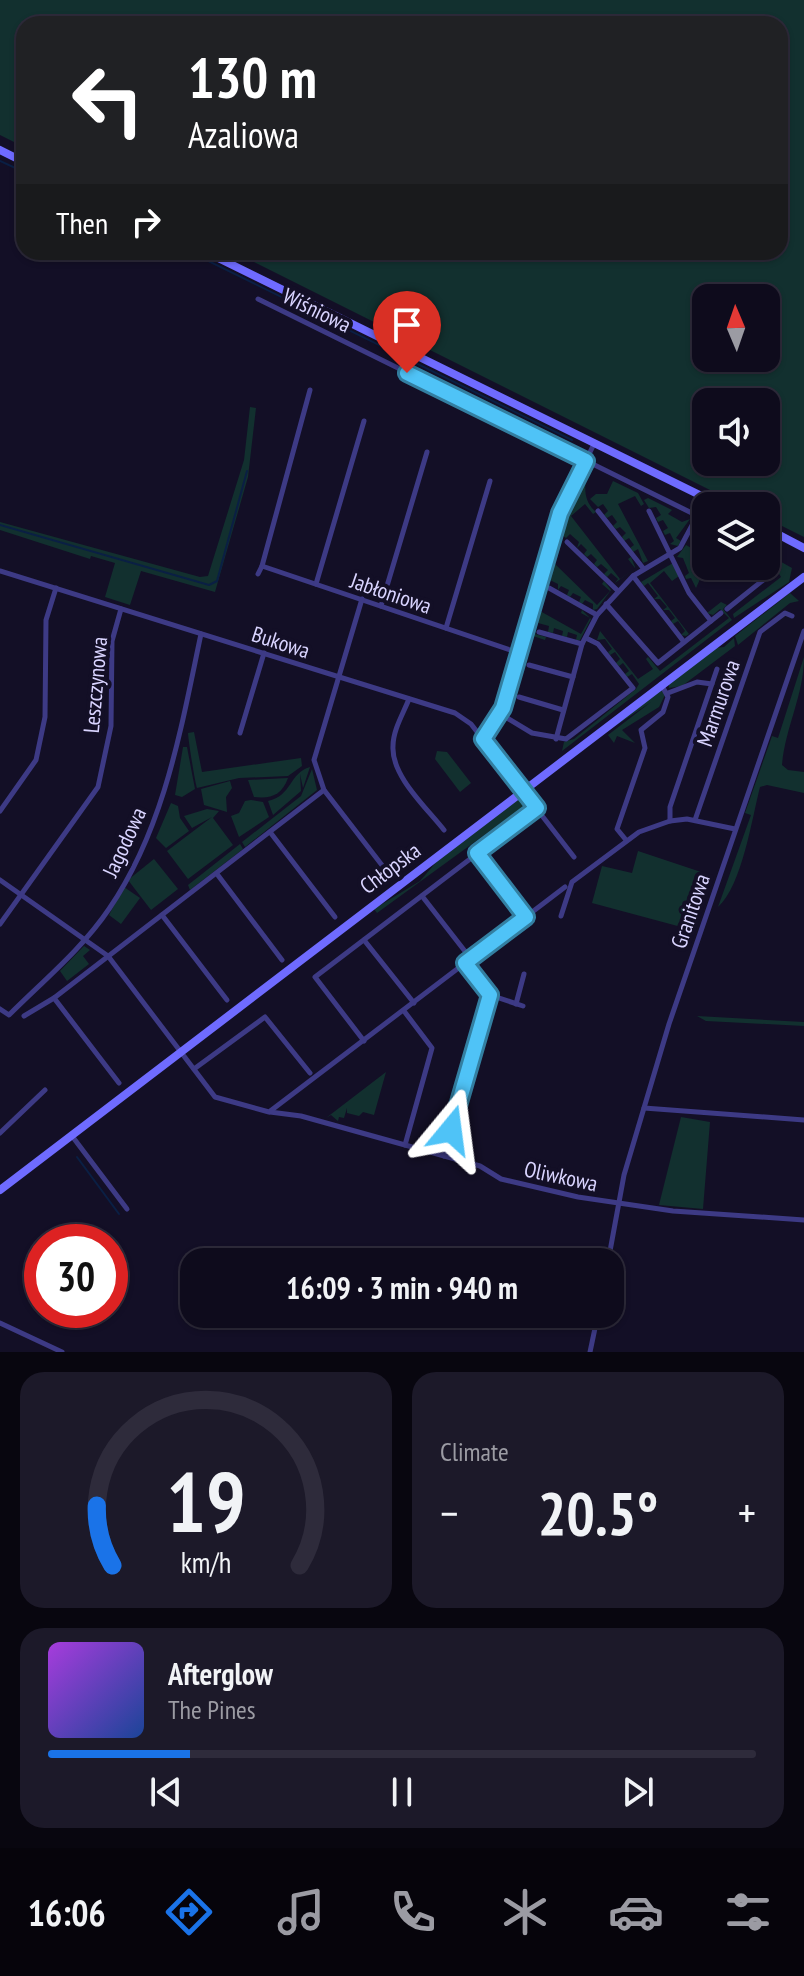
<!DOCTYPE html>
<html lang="en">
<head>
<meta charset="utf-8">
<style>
  :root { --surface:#0e0b1c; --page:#1c1929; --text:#f1f3f6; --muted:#9b9ba3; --line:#2e2b3b; --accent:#1a73e8 }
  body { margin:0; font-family:"PT Sans Narrow",sans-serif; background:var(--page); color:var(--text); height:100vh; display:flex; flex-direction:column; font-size:30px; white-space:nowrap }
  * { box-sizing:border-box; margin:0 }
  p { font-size:26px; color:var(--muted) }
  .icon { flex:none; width:44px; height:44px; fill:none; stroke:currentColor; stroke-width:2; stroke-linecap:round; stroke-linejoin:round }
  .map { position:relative; height:1352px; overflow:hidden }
  .sheet { display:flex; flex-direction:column; gap:20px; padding:20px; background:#08060f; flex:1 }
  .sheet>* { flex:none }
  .top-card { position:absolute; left:16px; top:16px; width:772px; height:244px; border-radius:24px; box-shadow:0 2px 6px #0004,0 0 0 2px var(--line); background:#202124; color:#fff; overflow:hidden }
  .needle { width:52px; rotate:358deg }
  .buttons { position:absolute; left:692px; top:284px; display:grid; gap:16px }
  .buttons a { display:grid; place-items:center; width:88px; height:88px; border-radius:16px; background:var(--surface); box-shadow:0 2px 6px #0004,0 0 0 2px var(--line); font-size:40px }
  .speed { position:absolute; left:24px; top:1224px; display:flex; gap:16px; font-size:40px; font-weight:700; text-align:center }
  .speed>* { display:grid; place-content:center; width:104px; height:104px; border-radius:50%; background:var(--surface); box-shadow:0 2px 6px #0004,0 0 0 2px var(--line); line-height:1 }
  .speed .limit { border:12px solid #d22; background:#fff; color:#111 }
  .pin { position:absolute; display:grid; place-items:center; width:68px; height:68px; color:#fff; margin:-82px -34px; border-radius:50% 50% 50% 0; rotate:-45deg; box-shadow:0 0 8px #0007 }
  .pin .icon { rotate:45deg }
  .me { position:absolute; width:88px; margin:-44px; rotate:16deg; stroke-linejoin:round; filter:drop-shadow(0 0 6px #0008) }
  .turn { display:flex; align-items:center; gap:28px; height:168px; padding:0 40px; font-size:36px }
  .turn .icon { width:104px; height:104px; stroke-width:2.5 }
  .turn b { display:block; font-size:56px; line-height:68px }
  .then { display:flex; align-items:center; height:76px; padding:0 40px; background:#0003; gap:16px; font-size:30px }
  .big { font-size:60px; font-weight:600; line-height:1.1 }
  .sheet .card { flex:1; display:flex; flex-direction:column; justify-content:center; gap:12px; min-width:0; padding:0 28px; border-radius:24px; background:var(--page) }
  .sheet .dial { align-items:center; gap:0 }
  .dial svg { height:208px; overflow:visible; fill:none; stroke:var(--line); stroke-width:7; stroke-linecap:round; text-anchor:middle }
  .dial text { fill:var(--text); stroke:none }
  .song { display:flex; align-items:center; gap:24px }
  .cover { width:96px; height:96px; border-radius:12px; background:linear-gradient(135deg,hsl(280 70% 55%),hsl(220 70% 35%)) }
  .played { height:8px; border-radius:4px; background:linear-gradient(90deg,var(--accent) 20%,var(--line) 20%) }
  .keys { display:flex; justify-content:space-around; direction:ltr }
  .heat { display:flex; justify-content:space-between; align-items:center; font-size:44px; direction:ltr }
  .sheet .tiles { flex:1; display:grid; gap:20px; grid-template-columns:1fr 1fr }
  .card:last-child { grid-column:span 2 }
  .trip { position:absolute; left:180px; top:1248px; width:444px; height:80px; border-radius:24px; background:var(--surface); box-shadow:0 2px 6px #0004,0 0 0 2px var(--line); font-weight:600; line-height:80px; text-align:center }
  .tabs { display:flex; height:128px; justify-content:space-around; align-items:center; background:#06040b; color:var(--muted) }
  .tabs .icon { width:56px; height:56px }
  .tabs .selected { color:var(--accent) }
  .tabs b { font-size:36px; color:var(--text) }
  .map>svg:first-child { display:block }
  .green { fill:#12302f; fill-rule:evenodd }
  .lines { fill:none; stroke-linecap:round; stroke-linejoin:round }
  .stream { stroke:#0a1f44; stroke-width:2 }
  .street { stroke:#3d3a85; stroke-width:5 }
  .secondary { stroke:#6f6bff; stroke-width:8 }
  .route-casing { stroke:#337fa1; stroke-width:20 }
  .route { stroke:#4fc3f7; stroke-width:14 }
  .labels { text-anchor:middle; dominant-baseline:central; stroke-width:8; stroke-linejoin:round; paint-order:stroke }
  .street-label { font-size:22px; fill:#d9d4ff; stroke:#130f26 }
</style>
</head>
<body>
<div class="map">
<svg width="804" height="1352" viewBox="0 0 804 1352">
  <rect width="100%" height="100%" fill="#130f26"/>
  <g class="green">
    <path d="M 0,0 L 804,0 L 804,537 L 766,518 L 766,506 L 742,506 L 234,252 L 780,252 L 780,24 L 24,24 L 24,147 L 0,135 ZM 706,298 L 766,298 L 766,358 L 706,358 ZM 706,402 L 766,402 L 766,462 L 706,462 Z"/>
    <path d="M 250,407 L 256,408 L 248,477 L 215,592 L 141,571 L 130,605 L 105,597 L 115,563 L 91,556 L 90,559 L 0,530 L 0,522 L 200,577 L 208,576 L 244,460 Z"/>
    <path d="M 589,467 C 584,484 582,500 596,512 L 593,514 L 585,504 L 571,516 L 620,579 L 635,568 L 628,559 L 631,557 L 635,567 L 635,568 L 615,583 L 618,579 L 611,573 L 607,577 L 604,574 L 608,570 L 601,564 L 597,567 L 594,564 L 597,560 L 591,554 L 587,557 L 584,554 L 587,550 L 581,544 L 577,548 L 579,542 L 570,534 L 566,538 L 562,535 L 557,540 L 554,563 L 597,605 L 610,591 L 602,584 L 604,581 L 611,590 L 597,609 L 593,610 L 593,604 L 585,600 L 582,604 L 579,602 L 581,597 L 573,593 L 570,597 L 567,595 L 569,590 L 561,586 L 558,590 L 558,584 L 550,580 L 540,611 L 581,634 L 590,618 L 581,613 L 582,610 L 591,619 L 580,640 L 576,640 L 577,635 L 568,632 L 567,637 L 562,636 L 563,631 L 554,628 L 553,633 L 548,632 L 549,626 L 538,623 L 535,634 L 546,637 L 545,640 L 530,635 L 563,519 Z"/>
    <path d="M 613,481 L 638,493 L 644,504 L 641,506 L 635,496 L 618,504 L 648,561 L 643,563 L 638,549 L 633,552 L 630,548 L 634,545 L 629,538 L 624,541 L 622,537 L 626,533 L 620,527 L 616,529 L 613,526 L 617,522 L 612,515 L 607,518 L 604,515 L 608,511 L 603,504 L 598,507 L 590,499 L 596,494 L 607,494 Z"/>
    <path d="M 648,498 L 672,510 L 668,514 L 682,522 L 690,519 L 676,538 L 681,541 L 678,546 L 670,544 L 674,541 L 670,533 L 665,535 L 663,531 L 668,528 L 663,520 L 658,522 L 656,518 L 661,515 L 656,507 L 649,508 L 644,500 Z"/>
    <path d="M 686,545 L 695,550 L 697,546 L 704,555 L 700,563 L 706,566 L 696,588 L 691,578 L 686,579 L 685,576 L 689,573 L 683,558 L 677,557 Z"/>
    <path d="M 776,559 L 792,568 L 789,582 L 734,618 L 733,614 L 781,577 L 778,572 L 781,565 L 771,565 Z"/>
    <path d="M 673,563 L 679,576 L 672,581 L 664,571 L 650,583 L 689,634 L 686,636 L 681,635 L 685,631 L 678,621 L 673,624 L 671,621 L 675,618 L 669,610 L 663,610 L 667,607 L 660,599 L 654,599 L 658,596 L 648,583 L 644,586 L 641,582 Z"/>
    <path d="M 790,593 L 799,601 L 790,603 L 738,645 L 735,636 Z"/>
    <path d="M 721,602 L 727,605 L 723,609 L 732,620 L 562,751 L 564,742 L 574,739 L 636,689 L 639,684 L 632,674 L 627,677 L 625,674 L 629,671 L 623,663 L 619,666 L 616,663 L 620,659 L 615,652 L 610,655 L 608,652 L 612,649 L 605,639 L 597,640 L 600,631 L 638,679 L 653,669 L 646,659 L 648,657 L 660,671 L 729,618 L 720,609 L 713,615 L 707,613 Z"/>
    <path d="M 734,638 L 735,646 L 682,686 L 669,688 L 669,684 L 715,648 L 724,647 Z"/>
    <path d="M 804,657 C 804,695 785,728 782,765 L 788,770 L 804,772 L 804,793 L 767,785 L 760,787 C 752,818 742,886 718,907 L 751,815 L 745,813 L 772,736 L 778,738 Z"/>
    <path d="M 661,690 L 665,695 L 659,707 L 622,730 L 635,743 L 617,736 L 614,743 L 608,735 L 651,702 L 605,733 Z"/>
    <path d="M 194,732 L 202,772 L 301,758 L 302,766 L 288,776 L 239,778 L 197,788 C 195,783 188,738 188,733 Z"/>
    <path d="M 183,747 L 187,747 L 195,789 L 182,797 L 175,795 Z"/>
    <path d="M 437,751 L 447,752 L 471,783 L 460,792 L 435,759 Z"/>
    <path d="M 310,767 L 303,788 L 300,774 L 301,791 L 273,815 L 268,801 C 292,796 289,773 310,767 Z"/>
    <path d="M 312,769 L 317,790 L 245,847 L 242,842 L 301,796 Z"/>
    <path d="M 288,778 C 282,795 271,799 254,797 L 248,780 Z"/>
    <path d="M 230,781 L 232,788 L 226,797 L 227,812 L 204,805 L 201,789 Z"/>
    <path d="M 517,799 L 524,799 L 530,809 L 524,814 L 520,809 L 377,913 L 374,909 L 420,881 L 438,860 Z"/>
    <path d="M 251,800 L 263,802 L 269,817 L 239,837 L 231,816 L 239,813 L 245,801 Z"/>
    <path d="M 171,803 L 178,806 L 180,818 L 189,831 L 166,848 L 156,838 Z"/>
    <path d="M 207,809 L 219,811 L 213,818 L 233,845 L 188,879 L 167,851 L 212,817 L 192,828 L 184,816 Z"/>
    <path d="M 240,844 L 243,849 L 190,890 L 188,885 Z"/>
    <path d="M 638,851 L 704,873 L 685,928 L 592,903 L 602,866 L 632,873 Z"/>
    <path d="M 154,859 L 178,889 L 151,910 L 128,880 Z"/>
    <path d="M 124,887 L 140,898 L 121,924 L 109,915 Z"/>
    <path d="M 84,946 L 90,950 L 83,956 L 89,964 L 67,981 L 60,971 Z"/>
    <path d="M 697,1016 L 804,1022 L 804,1026 L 706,1021 Z"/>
    <path d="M 386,1072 L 374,1115 L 363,1112 L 359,1116 L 347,1113 L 347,1108 L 344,1118 L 339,1117 L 338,1121 L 331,1115 L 326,1118 Z"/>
    <path d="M 681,1117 L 710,1122 L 703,1209 L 659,1205 Z"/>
  </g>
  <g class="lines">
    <g class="stream">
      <path d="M 0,161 L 24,172"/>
      <path d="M 190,252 L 572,440"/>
      <path d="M 0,525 L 209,585 L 217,581 L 247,471"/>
      <path d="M 77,1157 L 119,1214"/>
    </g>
    <g class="street">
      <path d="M 258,299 L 706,520"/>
      <path d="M 598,511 L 643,568"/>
      <path d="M 649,511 L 689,593 L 711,621"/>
      <path d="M 567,542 L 617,590"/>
      <path d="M 766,550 L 779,556"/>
      <path d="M 262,566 L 310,390"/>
      <path d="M 0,571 L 455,713 L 471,724 L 574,857"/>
      <path d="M 258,574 L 262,566 L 519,653"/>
      <path d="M 633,576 L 684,642"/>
      <path d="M 316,584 L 364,421"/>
      <path d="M 549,588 L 597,615"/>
      <path d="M 362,599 L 314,760 L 324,790 L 388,873"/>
      <path d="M 606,604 L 658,663 L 721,613"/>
      <path d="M 381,606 L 427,452"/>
      <path d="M 727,609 L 767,577 L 769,570 L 765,566"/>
      <path d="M 446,628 L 490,481"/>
      <path d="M 539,632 L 582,644"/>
      <path d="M 529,665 L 573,677"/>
      <path d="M 668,693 L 697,682 L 712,684"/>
      <path d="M 519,697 L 563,710"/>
      <path d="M 409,699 C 403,714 393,730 393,746 C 391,776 427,808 444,830"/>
      <path d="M 507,718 L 532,733 L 566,739 L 633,688 L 598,644 L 586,638"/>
      <path d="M 240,733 L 264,653"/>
      <path d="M 483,739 L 503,708 L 560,513 L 594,444"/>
      <path d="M 556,739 L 582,644 L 597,615 L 633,576 L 680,548 L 706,499"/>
      <path d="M 0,811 L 36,760 L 45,717 L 46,620 L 56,588"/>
      <path d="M 695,820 L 760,632 L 785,613 L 792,616"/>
      <path d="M 670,821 L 670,807 L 717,669"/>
      <path d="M 270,832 L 335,917"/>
      <path d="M 626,840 L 617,829 L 645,748 L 641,730 L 663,712 L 668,697 L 661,684"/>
      <path d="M 477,853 L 526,917"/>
      <path d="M 217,874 L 282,960"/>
      <path d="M 0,880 L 108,956 L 215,1097 L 269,1112 L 565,887"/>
      <path d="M 422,896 L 471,959"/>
      <path d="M 162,915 L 227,1000"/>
      <path d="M 561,916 L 572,882 L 639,832 L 670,821 L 687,819 L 735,829"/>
      <path d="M 0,924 L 98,787 L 111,726 L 112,641 L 121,609"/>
      <path d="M 364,940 L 414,1003"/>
      <path d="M 490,995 L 523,1006"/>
      <path d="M 54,998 L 119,1083"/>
      <path d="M 516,1004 L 524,974"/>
      <path d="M 0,1009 L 9,1015 C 43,981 82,949 109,909 C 165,827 181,728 201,634"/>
      <path d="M 404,1011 L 432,1048 L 405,1145"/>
      <path d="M 24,1016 L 54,998 L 324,790"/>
      <path d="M 364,1041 L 315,977 L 537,808"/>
      <path d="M 194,1069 L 265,1017 L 310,1073"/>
      <path d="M 644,1108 L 804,1120"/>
      <path d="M 270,1112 L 301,1116 L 405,1145 L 480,1166 L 501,1179 L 578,1197 L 673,1211 L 804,1220"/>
      <path d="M 0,1133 L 45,1090"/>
      <path d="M 72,1136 L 127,1209"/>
      <path d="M 444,1156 L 490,995 L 465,963"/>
      <path d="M 608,1262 L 624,1175 L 669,1024 L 804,631"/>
      <path d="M 0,1323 L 62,1352"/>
      <path d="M 590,1352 L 598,1314"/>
    </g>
    <g class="secondary">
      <path d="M 0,150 L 24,162"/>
      <path d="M 206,252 L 722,506"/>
      <path d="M 766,528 L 804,548"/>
      <path d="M 0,1190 L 804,577"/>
    </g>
  </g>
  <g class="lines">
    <defs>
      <path id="route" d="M 407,373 L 586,461 L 560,513 L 503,708 L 483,739 L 537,808 L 477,853 L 526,917 L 465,963 L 490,995 L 451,1130"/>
    </defs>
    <use href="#route" class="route-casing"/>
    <use href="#route" class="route"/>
  </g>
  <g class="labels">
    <g class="street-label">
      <text transform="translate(317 310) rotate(26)">Wiśniowa</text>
      <text transform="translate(391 593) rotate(19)">Jabłoniowa</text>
      <text transform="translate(281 642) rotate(18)">Bukowa</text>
      <text transform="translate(95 685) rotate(-85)">Leszczynowa</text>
      <text transform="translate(718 703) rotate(-71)">Marmurowa</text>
      <text transform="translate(124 842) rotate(-65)">Jagodowa</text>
      <text transform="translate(390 868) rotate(-37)">Chłopska</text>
      <text transform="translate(690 911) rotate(-71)">Granitowa</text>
      <text transform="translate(561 1176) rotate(12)">Oliwkowa</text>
    </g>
  </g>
</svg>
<div class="buttons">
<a><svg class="needle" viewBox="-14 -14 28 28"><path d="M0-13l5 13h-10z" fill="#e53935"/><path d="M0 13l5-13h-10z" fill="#9b9ba3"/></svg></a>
<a><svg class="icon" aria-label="sound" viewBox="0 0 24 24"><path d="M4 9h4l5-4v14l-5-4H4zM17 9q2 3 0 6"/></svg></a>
<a><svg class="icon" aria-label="layers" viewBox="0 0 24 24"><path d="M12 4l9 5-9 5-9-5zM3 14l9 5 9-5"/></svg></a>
</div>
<div class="speed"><div class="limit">30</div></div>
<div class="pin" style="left:407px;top:373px;background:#d93025"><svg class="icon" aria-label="arrive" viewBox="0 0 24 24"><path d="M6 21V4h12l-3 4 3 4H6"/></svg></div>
<svg class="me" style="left:451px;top:1130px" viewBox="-20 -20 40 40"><path d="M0-17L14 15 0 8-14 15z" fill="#4fc3f7" stroke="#fff" stroke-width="4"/></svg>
<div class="trip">16:09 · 3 min · 940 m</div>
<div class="top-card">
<div class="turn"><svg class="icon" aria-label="left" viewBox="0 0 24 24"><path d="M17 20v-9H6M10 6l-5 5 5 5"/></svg><div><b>130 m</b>Azaliowa</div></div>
<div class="then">Then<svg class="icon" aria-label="right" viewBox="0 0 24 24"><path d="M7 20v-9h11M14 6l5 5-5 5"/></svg></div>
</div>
</div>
<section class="sheet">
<div class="tiles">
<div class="card dial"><svg viewBox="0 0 100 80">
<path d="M14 69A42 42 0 1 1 86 69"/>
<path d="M14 69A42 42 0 0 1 8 46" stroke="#1a73e8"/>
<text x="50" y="56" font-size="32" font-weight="700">19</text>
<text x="50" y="72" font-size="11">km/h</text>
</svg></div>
<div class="card"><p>Climate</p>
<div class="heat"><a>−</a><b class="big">20.5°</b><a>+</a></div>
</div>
<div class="card">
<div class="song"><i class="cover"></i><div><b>Afterglow</b><p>The Pines</p></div></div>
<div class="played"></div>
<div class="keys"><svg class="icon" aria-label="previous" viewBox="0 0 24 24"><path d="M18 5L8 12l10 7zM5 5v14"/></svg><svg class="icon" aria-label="pause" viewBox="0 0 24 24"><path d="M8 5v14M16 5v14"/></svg><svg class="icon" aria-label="next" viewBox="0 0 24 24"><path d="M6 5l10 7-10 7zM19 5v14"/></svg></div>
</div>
</div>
</section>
<nav class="tabs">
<b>16:06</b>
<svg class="icon selected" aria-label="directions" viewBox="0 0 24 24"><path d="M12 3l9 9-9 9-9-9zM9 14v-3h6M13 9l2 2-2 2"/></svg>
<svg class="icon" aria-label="music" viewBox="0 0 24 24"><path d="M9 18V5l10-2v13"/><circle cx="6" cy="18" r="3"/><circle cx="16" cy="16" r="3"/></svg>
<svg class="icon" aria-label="phone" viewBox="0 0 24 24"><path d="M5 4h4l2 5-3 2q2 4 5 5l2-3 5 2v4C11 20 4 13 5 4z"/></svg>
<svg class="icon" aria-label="climate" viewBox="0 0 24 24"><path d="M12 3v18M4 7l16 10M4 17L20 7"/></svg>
<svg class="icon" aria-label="car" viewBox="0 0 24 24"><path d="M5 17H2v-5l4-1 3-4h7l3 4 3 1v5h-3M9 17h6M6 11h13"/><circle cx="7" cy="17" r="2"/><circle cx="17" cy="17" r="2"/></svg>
<svg class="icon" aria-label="filters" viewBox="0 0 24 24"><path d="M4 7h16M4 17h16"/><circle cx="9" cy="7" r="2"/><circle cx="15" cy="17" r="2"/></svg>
</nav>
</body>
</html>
